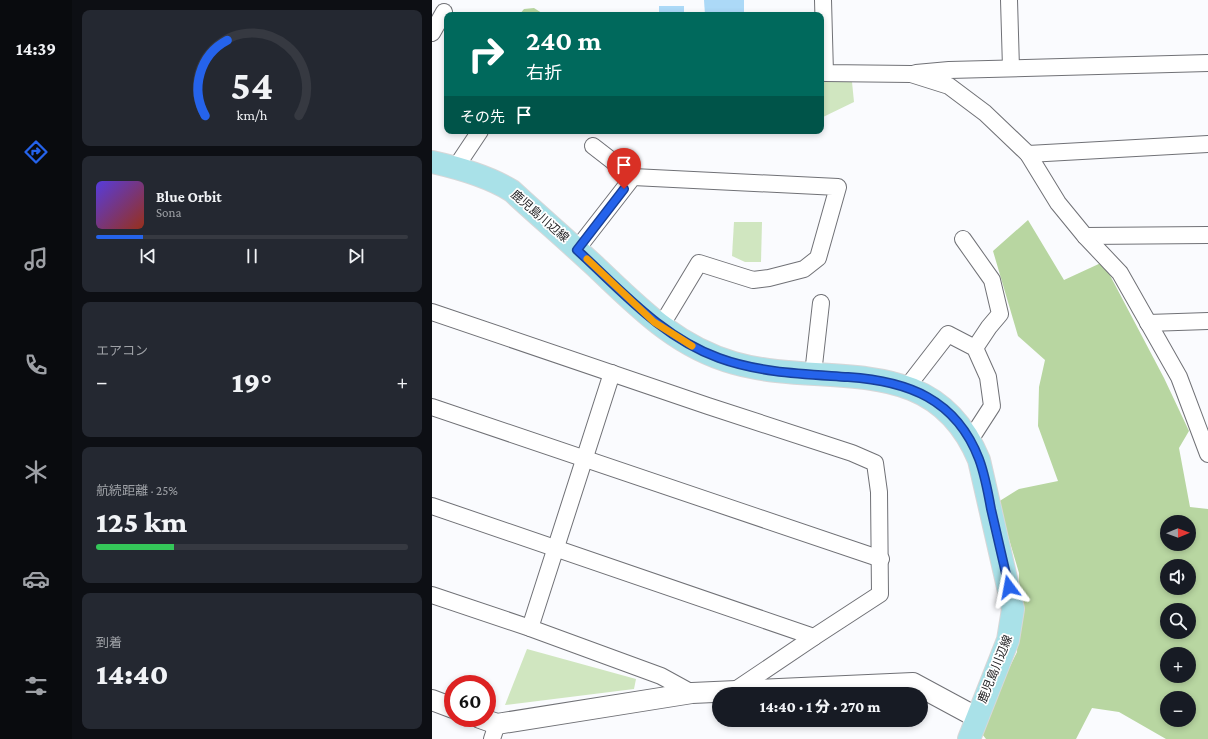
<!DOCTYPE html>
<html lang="ja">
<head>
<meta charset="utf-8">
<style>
  :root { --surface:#171b24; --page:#242831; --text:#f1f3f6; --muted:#9ea1a6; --line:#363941; --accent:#2563eb }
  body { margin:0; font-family:"Crimson Pro","Noto Sans JP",serif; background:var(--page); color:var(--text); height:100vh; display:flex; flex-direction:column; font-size:15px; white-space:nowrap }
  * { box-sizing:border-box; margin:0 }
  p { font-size:13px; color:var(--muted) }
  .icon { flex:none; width:22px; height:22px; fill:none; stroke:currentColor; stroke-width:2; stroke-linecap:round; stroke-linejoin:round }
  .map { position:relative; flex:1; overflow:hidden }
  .drawer { display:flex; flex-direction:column; gap:10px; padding:10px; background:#0d0f14; width:360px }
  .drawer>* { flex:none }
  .banner { position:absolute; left:12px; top:12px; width:380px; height:122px; border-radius:8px; box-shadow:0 2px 6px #0003; background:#00695c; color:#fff; overflow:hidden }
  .needle { width:26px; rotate:89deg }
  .controls { position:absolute; left:728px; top:515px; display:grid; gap:8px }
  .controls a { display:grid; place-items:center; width:36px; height:36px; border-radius:50%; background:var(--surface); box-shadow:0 2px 6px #0003; font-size:20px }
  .speed { position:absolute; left:12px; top:675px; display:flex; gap:8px; font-size:20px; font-weight:700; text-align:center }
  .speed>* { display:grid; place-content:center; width:52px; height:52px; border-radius:50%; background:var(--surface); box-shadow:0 2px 6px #0003; line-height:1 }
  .speed .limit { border:6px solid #d22; background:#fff; color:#111 }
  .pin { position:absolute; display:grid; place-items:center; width:34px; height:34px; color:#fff; margin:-41px -17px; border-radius:50% 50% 50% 0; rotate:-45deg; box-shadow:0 0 4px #0007 }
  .pin .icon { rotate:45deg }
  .me { position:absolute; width:44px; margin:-22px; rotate:347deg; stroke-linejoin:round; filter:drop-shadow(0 0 3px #0008) }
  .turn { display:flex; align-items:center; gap:14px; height:84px; padding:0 16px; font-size:18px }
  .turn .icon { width:52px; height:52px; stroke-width:2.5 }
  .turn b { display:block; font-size:28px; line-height:34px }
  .then { display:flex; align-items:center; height:38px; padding:0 16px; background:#0003; gap:8px; font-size:15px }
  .big { font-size:30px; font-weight:800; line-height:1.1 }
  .drawer .tile { flex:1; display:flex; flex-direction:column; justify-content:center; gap:6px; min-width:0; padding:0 14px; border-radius:8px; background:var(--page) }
  .drawer .dial { align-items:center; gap:0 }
  .dial svg { height:104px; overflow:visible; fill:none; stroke:var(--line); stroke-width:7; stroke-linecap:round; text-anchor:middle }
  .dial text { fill:var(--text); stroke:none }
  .song { display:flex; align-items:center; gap:12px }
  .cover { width:48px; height:48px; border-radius:6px; background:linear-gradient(135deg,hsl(250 70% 55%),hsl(10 70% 35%)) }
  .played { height:4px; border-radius:2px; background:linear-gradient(90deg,var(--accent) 15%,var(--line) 15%) }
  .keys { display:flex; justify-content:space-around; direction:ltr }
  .heat { display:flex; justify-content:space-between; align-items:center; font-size:22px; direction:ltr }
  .charge { height:6px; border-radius:3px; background:linear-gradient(90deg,#34c759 25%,var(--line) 0) }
  .trip { position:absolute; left:280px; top:687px; width:216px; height:40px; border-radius:20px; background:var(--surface); box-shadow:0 2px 6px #0003; font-weight:800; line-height:40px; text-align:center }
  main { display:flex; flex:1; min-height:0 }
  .tabs { display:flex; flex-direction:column; width:72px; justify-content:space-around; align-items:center; background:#090b0e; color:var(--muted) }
  .tabs .icon { width:28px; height:28px }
  .tabs .active { color:var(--accent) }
  .tabs b { font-size:18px; color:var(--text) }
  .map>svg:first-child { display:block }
  .green { fill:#d0e6c0 }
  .forest { fill:#b8d6a1; fill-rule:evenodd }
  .water { fill:#acd9f7 }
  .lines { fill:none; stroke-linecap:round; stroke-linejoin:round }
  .minor-casing { stroke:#707176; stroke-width:18 }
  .tertiary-casing { stroke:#707176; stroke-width:22 }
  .primary-casing { stroke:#d7d7d8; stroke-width:24 }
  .minor { stroke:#fff; stroke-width:16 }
  .tertiary { stroke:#fff; stroke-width:20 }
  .primary { stroke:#a9e1e8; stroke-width:22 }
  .route-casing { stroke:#184099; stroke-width:10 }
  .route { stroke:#2563eb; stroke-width:7 }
  .slow { stroke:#f59e0b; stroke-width:7 }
  .labels { text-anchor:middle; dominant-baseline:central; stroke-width:3.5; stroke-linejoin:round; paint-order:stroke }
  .street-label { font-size:12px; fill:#222224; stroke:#fff }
</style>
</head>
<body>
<main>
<nav class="tabs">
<b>14:39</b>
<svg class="icon active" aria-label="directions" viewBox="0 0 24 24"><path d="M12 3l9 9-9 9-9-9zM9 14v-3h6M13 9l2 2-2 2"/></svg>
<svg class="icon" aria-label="music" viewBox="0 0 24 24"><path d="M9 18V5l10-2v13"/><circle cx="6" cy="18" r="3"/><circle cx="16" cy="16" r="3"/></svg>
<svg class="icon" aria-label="phone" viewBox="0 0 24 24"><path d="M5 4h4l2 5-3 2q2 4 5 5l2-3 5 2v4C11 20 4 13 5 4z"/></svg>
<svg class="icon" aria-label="climate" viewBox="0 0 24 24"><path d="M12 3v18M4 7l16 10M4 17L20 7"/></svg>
<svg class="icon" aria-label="car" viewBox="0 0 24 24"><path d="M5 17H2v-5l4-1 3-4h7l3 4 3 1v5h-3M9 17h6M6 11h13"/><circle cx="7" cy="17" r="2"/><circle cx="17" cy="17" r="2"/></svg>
<svg class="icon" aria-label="filters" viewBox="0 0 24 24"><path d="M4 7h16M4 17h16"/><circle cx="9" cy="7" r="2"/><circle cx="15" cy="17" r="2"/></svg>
</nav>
<section class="drawer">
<div class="tile dial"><svg viewBox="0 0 100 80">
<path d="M14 69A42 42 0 1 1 86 69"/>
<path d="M14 69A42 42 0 0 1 31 11" stroke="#2563eb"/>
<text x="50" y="56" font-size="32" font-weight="700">54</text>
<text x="50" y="72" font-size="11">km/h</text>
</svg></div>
<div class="tile">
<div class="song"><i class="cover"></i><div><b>Blue Orbit</b><p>Sona</p></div></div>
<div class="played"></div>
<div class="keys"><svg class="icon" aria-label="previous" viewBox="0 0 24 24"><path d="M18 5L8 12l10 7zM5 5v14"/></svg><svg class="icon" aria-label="pause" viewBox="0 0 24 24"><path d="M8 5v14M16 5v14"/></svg><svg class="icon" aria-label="next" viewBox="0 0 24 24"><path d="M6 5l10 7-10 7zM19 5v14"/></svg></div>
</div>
<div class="tile"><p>エアコン</p>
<div class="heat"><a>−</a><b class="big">19°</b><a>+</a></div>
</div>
<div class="tile"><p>航続距離 · 25%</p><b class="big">125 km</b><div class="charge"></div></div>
<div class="tile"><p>到着</p><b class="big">14:40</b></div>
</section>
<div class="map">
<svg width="776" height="739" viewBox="0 0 776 739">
  <rect width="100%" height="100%" fill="#fafbfe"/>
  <g class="green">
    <path d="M 389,80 L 420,82 L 422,102 L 389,118 Z"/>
    <path d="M 302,222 L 330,222 L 329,262 L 313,262 L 300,256 Z"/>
    <path d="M 95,649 L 204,679 L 202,689 L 73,705 Z"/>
  </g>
  <g class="forest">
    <path d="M 102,8 L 113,15 L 87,15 L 92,9 Z"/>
    <path d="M 596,220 L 632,280 L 671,262 L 732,378 L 757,431 L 747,448 L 758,507 L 776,509 L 776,739 L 734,739 L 687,712 L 660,708 L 644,739 L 554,739 L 550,734 L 559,705 L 585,652 L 587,573 L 566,502 L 587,489 L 626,481 L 606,426 L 607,387 L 613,360 L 586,336 L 561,251 ZM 735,522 L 757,522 L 757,544 L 735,544 ZM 735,566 L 757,566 L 757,588 L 735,588 ZM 735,610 L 757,610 L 757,632 L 735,632 ZM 735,654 L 757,654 L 757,676 L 735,676 ZM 735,698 L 757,698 L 757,720 L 735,720 Z"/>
  </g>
  <g class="water">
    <path d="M 272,0 L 312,0 L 312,15 L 273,15 Z"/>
    <rect x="227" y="6" width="25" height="9"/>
  </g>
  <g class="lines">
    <defs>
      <g id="minor">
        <path d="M 391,0 L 393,73 L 479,74 L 517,86 L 553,113 L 596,154 L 626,203 L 653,236 L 688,273 L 747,377 L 776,454"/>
        <path d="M 577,0 L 579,68"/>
        <path d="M 0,33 L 12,12"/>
        <path d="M 484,73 L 517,70 L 776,63"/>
        <path d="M 161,146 L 201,177"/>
        <path d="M 596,154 L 776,144"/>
        <path d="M 24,167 L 48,131"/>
        <path d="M 653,236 L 776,235"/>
        <path d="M 531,239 L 560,280 L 568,314 L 557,327 L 543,348"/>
        <path d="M 145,249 L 201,177 L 406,187 L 386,258 L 372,269 L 337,278 L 321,280 L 267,263 L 229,326"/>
        <path d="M 0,312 L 276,406 L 420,453 L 443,463 L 447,492 L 448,594 L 382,637 L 0,506"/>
        <path d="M 716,323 L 776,321"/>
        <path d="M 381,374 L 389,303"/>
        <path d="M 475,387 L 516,334 L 543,348 L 556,377 L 560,406 L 538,440"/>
        <path d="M 0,407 L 449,559"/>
        <path d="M 0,595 L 98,628 L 229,676 L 260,693"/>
        <path d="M 98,628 L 180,373"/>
        <path d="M 302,691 L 382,637"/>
        <path d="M 60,739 L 65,724"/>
      </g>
      <g id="tertiary">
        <path d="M 0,700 L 21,708"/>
        <path d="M 48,718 L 65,724 L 260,693 L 481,683 L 544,717"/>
      </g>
      <path id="primary" d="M 0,162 C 27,168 56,176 80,191 C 107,216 135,240 163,266 C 205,306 244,347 302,363 C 394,389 501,348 547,460 L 581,609 L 576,640 L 537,739"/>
    </defs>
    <use href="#minor" class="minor-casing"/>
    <use href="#tertiary" class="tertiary-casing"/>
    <use href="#primary" class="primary-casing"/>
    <use href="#minor" class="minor"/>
    <use href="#tertiary" class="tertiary"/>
    <use href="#primary" class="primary"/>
  </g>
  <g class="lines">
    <defs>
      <path id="route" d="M 192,189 L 145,250 C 189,290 229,337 287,358 C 328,373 373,374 416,377 C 476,381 524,399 547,459 C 553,475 556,492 559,509 C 565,535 571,561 577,587"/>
    </defs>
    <use href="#route" class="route-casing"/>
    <use href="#route" class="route"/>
    <path class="slow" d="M 155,259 L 222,322 L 260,346"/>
  </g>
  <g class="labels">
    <g class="street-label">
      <text transform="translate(108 216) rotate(41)">鹿児島川辺線</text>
      <text transform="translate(563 669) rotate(-68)">鹿児島川辺線</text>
    </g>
  </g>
</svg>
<div class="controls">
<a><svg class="needle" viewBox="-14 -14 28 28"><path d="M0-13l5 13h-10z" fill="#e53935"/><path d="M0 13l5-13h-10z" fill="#9ea1a6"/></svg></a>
<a><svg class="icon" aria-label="sound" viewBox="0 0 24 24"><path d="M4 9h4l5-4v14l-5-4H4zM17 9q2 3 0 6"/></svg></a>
<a><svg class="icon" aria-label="search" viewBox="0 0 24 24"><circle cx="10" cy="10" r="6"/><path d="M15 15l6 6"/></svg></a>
<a>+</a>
<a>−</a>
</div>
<div class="speed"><div class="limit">60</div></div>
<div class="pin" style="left:192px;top:189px;background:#d93025"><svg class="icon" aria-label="arrive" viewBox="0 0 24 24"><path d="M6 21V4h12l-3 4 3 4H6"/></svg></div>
<svg class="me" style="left:577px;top:587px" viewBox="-20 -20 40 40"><path d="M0-17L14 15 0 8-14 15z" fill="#2563eb" stroke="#fff" stroke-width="4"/></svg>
<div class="trip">14:40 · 1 分 · 270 m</div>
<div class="banner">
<div class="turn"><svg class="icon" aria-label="right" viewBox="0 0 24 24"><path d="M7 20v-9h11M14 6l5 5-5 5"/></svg><div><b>240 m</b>右折</div></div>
<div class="then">その先<svg class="icon" aria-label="arrive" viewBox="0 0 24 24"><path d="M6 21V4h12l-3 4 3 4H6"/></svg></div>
</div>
</div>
</main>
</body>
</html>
